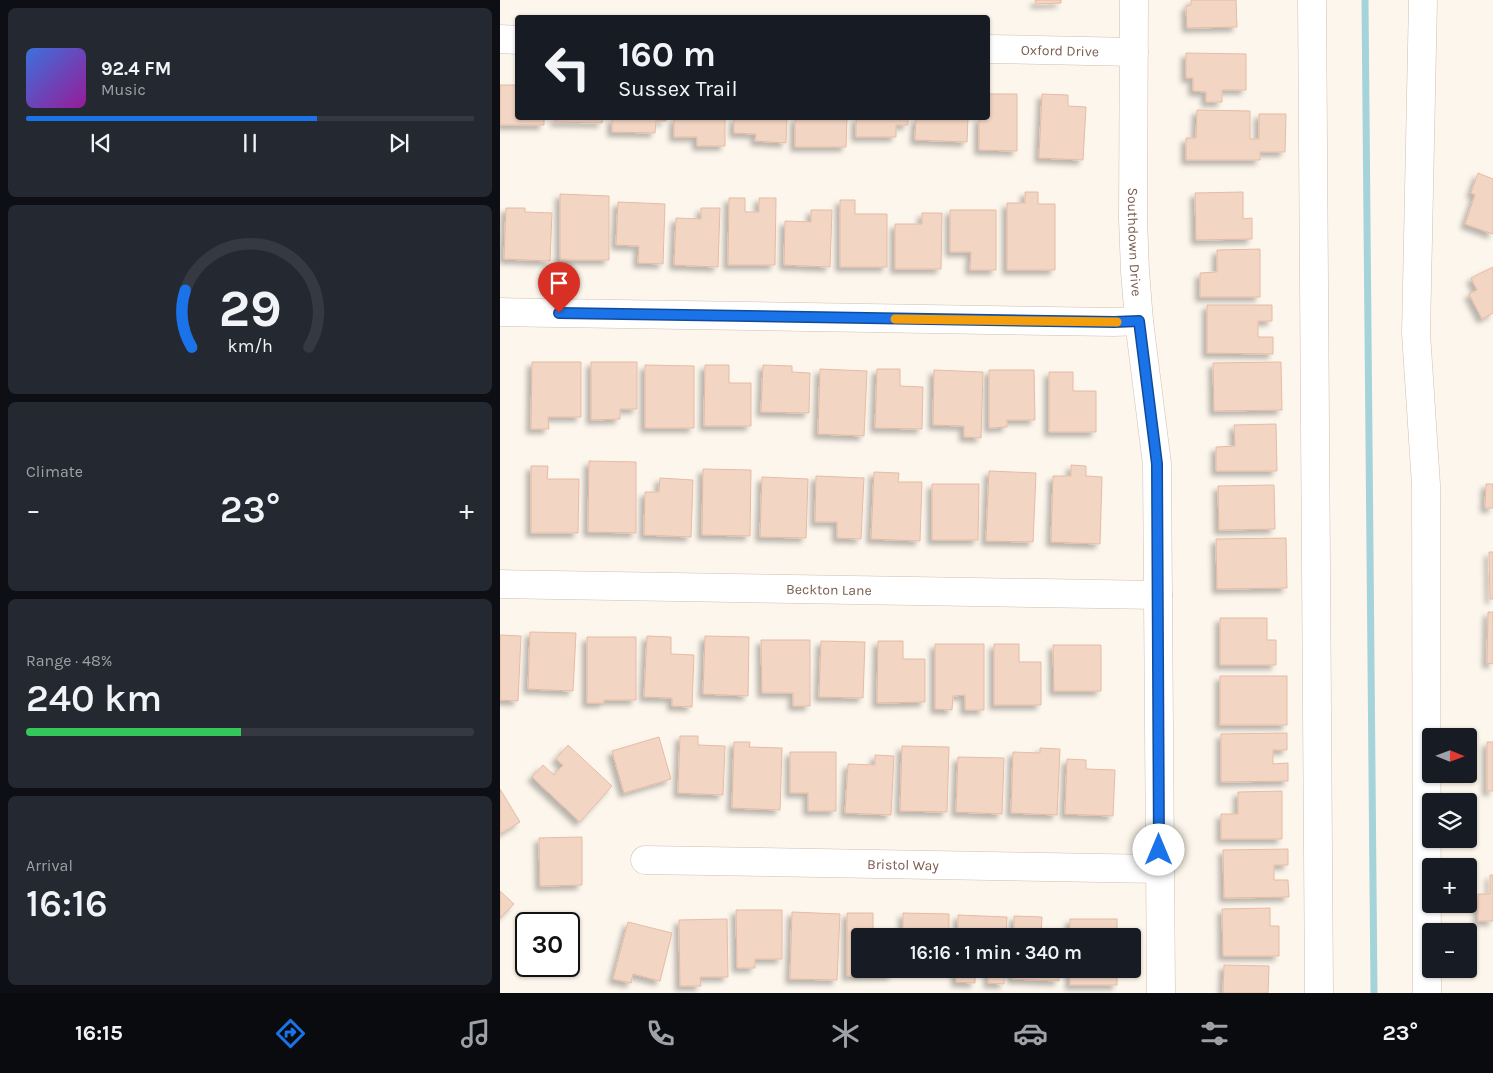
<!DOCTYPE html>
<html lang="en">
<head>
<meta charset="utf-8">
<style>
  :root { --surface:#171b24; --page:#242831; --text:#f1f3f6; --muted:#9ea1a6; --line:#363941; --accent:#1a73e8 }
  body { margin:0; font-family:Karla,sans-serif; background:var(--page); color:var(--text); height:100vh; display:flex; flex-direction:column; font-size:19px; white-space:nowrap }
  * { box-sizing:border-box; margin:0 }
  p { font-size:16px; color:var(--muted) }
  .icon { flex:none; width:28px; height:28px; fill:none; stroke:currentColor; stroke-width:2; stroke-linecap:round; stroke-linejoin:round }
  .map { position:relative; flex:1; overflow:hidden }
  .side { display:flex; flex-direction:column; gap:8px; padding:8px; background:#0d0f14; width:500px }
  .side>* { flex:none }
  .banner { position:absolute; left:15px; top:15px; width:475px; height:105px; border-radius:5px; box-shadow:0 1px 4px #0004; background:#171b24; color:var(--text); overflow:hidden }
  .needle { width:32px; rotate:91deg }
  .buttons { position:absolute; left:922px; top:728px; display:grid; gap:10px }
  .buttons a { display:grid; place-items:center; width:55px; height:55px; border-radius:5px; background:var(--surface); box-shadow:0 1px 4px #0004; font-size:25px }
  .speed { position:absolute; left:15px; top:912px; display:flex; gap:10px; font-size:25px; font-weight:700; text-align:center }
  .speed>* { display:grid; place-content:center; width:65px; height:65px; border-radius:50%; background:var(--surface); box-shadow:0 1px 4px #0004; line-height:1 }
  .speed .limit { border:2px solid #111; border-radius:8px; background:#fff; color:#111 }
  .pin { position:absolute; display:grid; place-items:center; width:42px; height:42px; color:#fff; margin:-51px -21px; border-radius:50% 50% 50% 0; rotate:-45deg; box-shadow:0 0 5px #0007 }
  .pin .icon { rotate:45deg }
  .me { position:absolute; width:55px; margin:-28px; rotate:0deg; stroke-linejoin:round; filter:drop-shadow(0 0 4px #0008) }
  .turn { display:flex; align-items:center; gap:18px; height:105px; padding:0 20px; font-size:22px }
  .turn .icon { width:65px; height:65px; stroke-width:2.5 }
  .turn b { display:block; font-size:35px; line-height:42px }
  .big { font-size:38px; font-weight:600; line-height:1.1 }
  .side .tile { flex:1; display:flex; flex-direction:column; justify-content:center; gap:8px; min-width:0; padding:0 18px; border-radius:8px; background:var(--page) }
  .side .dial { align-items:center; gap:0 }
  .dial svg { height:130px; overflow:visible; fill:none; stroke:var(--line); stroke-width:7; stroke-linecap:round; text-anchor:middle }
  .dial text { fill:var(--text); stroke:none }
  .song { display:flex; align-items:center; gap:15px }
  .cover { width:60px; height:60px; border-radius:8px; background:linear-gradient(135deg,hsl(220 70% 55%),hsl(300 70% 35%)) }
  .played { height:5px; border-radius:2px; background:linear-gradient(90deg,var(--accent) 65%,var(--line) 65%) }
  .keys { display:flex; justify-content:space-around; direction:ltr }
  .heat { display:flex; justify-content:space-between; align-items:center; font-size:28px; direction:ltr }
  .charge { height:8px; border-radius:4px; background:linear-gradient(90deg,#34c759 48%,var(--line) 0) }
  .trip { position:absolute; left:351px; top:928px; width:290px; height:50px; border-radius:5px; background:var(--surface); box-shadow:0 1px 4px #0004; font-weight:600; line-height:50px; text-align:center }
  .menu { display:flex; height:80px; justify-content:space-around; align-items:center; background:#090b0e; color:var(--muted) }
  .menu .icon { width:35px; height:35px }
  .menu .active { color:var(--accent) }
  .menu b { font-size:22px; color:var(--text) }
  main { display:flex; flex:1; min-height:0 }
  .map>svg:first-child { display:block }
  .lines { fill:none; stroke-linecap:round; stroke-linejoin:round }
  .stream { stroke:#a5d3da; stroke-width:7 }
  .building { fill:#f3d5c3; stroke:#e6bba3; filter:url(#shadow) }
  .minor-casing { stroke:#d1beb0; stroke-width:29 }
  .minor { stroke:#fff; stroke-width:28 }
  .route-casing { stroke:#114b97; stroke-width:12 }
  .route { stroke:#1a73e8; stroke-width:9 }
  .slow { stroke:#f59e0b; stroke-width:9 }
  .labels { text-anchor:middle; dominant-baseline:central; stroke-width:5; stroke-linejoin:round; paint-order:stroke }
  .street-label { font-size:14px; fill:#7a5c4d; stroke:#fffaf3 }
</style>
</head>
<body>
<main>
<section class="side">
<div class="tile">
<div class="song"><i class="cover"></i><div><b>92.4 FM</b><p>Music</p></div></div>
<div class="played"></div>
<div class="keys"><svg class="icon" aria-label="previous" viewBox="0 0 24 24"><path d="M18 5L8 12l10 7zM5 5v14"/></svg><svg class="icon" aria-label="pause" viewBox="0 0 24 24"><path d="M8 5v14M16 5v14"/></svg><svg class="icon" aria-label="next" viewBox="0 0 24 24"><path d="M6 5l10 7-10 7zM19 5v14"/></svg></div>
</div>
<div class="tile dial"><svg viewBox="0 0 100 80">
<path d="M14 69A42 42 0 1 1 86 69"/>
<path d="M14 69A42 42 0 0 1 10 34" stroke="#1a73e8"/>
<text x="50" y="56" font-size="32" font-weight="700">29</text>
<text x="50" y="72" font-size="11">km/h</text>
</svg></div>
<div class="tile"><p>Climate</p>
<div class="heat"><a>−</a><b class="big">23°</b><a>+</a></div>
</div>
<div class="tile"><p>Range · 48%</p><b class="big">240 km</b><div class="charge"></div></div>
<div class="tile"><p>Arrival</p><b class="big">16:16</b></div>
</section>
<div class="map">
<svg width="993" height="993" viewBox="0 0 993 993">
  <defs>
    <filter id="shadow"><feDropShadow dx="-4.5" dy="4.5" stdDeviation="2.5" flood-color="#0004"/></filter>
  </defs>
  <rect width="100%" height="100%" fill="#fdf6ec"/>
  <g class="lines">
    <path class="stream" d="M 865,0 L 874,993"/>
  </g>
  <g class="building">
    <path d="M 535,0 L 561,0 L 561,3 L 536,4 Z"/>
    <path d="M 691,0 L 736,0 L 737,27 L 687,28 L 686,6 L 691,5 Z"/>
    <path d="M 686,53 L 746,54 L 746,90 L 722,90 L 722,102 L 706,102 L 706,92 L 693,91 L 693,78 L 686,78 Z"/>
    <path d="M 0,85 L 18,85 L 18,118 L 44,118 L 44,125 L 0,125 Z"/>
    <path d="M 488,94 L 517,94 L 517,151 L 479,150 L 479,118 L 488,118 Z"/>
    <path d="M 542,94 L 568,95 L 568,106 L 586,107 L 583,160 L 539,158 Z"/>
    <path d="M 697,110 L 750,111 L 750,139 L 759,139 L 759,114 L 786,114 L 785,152 L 760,152 L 760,160 L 686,160 L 686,138 L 696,138 Z"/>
    <path d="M 55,118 L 103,118 L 102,123 L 55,122 Z"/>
    <path d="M 112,118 L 166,118 L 166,121 L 156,121 L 155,133 L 112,132 Z"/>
    <path d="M 174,118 L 225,118 L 225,146 L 197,146 L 197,137 L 174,137 Z"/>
    <path d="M 234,118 L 287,118 L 286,143 L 255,141 L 256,134 L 234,133 Z"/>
    <path d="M 295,118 L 347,118 L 346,147 L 295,147 Z"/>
    <path d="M 356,118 L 408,118 L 408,125 L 396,125 L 396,137 L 356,137 Z"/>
    <path d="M 416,118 L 468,118 L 467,142 L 415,140 Z"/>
    <path d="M 978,173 L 993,179 L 993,234 L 965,224 L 975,195 L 971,193 Z"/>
    <path d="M 525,192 L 538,192 L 538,204 L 555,204 L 555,270 L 507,270 L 507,203 L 525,203 Z"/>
    <path d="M 743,192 L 743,219 L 752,218 L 752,239 L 696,240 L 695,193 Z"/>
    <path d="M 60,194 L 109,196 L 109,260 L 60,260 Z"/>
    <path d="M 229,198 L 245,198 L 245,212 L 259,212 L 259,198 L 276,198 L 275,265 L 228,265 Z"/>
    <path d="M 340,200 L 355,200 L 355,214 L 387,214 L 387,267 L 340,267 Z"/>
    <path d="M 118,202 L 165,204 L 163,264 L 138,263 L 139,246 L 116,245 Z"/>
    <path d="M 6,208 L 25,208 L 25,212 L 52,213 L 50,261 L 4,259 Z"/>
    <path d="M 201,208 L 220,208 L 218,267 L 174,265 L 176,218 L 201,219 Z"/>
    <path d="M 311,210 L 332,210 L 330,267 L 284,265 L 285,221 L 311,222 Z"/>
    <path d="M 450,210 L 496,210 L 496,270 L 470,270 L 471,252 L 450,252 Z"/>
    <path d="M 422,213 L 442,213 L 441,269 L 395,269 L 395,224 L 422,224 Z"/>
    <path d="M 760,249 L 760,297 L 700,297 L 700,273 L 717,272 L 717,250 Z"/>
    <path d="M 993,267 L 993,313 L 982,319 L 969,294 L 977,290 L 971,278 Z"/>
    <path d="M 707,305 L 772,305 L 772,321 L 758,321 L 758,337 L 773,337 L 773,354 L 707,353 Z"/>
    <path d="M 32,362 L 81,362 L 81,417 L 48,417 L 49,429 L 31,429 Z"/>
    <path d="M 91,362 L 137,362 L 137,409 L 120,409 L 120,419 L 91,420 Z"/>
    <path d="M 781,362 L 782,410 L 714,411 L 713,363 Z"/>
    <path d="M 145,365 L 194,366 L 194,428 L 145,428 Z"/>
    <path d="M 205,365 L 229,365 L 229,383 L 251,383 L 251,426 L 204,426 Z"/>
    <path d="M 263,365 L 292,366 L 292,372 L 310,373 L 309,413 L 261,412 Z"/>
    <path d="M 320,369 L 367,371 L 364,436 L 318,434 Z"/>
    <path d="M 377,369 L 400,369 L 400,386 L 423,387 L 422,429 L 375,428 Z"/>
    <path d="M 434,370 L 483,372 L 481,438 L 464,437 L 464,426 L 433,425 Z"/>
    <path d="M 489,370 L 534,370 L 535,420 L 507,420 L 507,427 L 489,428 Z"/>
    <path d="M 549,372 L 573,372 L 573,391 L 596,391 L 596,432 L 549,432 Z"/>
    <path d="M 776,424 L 777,471 L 716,471 L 716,447 L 735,446 L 734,425 Z"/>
    <path d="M 89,461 L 136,462 L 136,533 L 88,532 Z"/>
    <path d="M 571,465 L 586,466 L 586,476 L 602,477 L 600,544 L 551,542 L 553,476 L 571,476 Z"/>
    <path d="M 31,466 L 48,466 L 47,479 L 79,479 L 78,533 L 31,533 Z"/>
    <path d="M 203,469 L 251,470 L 250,536 L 202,535 Z"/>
    <path d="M 489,471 L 536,473 L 533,542 L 486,541 Z"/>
    <path d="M 374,472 L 399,473 L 398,482 L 422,482 L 420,541 L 371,539 Z"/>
    <path d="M 316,476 L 364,478 L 361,539 L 337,538 L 337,522 L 315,522 Z"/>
    <path d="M 262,477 L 308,479 L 306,538 L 260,537 Z"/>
    <path d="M 160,478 L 193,480 L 191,537 L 144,535 L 145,492 L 159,492 Z"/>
    <path d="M 432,484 L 479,484 L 478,540 L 432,540 Z"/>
    <path d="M 986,484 L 993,484 L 993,508 L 985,508 Z"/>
    <path d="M 774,485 L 775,529 L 719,530 L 718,486 Z"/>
    <path d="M 786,538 L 787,588 L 717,589 L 716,539 Z"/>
    <path d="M 989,552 L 993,552 L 993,599 L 990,599 Z"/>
    <path d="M 988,612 L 993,612 L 993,664 L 987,663 Z"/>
    <path d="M 720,618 L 767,618 L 767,640 L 776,640 L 776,665 L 720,665 Z"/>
    <path d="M 30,632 L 76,633 L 73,691 L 28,689 Z"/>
    <path d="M 0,635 L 21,636 L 18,701 L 0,700 Z"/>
    <path d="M 147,636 L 171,637 L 171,654 L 194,655 L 192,707 L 172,706 L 172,698 L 144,697 Z"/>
    <path d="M 205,636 L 249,637 L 248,696 L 203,694 Z"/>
    <path d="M 87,637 L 136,637 L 136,700 L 104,700 L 104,703 L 87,703 Z"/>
    <path d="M 261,640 L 310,640 L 310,706 L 293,706 L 293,693 L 262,693 Z"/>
    <path d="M 321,641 L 365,642 L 363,698 L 319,697 Z"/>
    <path d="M 378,641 L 403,641 L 403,659 L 425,659 L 425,702 L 377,703 Z"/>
    <path d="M 435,644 L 484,644 L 484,710 L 465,710 L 465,695 L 453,696 L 452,710 L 435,709 Z"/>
    <path d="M 494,644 L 519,644 L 519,662 L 541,662 L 541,705 L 494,705 Z"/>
    <path d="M 553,645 L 601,645 L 601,691 L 554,691 Z"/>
    <rect x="720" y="676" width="67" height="49"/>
    <path d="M 787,733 L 787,750 L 773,750 L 773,764 L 788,763 L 788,781 L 721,782 L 721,734 Z"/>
    <path d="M 180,736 L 198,736 L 198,745 L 225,746 L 223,795 L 178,793 Z"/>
    <path d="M 159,737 L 171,779 L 124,793 L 112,751 Z"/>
    <path d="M 234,742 L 250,742 L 249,747 L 282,748 L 280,810 L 232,808 Z"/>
    <rect x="987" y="742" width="6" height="49"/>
    <path d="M 68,745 L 112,786 L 80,822 L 32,777 L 43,765 L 54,775 L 63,765 L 56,759 Z"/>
    <path d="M 402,746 L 449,747 L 447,812 L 400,811 Z"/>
    <path d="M 540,748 L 560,749 L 557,815 L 511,813 L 513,752 L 540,753 Z"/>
    <path d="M 290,752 L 336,752 L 336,811 L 308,811 L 308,793 L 290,793 Z"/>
    <path d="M 375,755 L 394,756 L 391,815 L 345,813 L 348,764 L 375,765 Z"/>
    <path d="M 458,757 L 504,758 L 502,814 L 456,812 Z"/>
    <path d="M 567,759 L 586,760 L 586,769 L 615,770 L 613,816 L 565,814 Z"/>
    <path d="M 0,789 L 20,822 L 0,834 Z"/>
    <path d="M 782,791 L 782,839 L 721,839 L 721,814 L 738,814 L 738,792 Z"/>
    <path d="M 82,837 L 82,885 L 40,886 L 39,838 Z"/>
    <path d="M 788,849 L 788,865 L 774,865 L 774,880 L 788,880 L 789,897 L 724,898 L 723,850 Z"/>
    <path d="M 990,875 L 993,875 L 993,921 L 978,921 L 978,894 L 990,894 Z"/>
    <path d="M 0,891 L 14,904 L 0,918 Z"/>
    <path d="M 770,908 L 770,926 L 779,926 L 779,956 L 723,956 L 722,909 Z"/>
    <path d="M 236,910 L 282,910 L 282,959 L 255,959 L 255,968 L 237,968 Z"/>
    <path d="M 292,912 L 340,914 L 337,980 L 290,979 Z"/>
    <path d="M 347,913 L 373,913 L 373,932 L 393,932 L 393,936 L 360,936 L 360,969 L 393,969 L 393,975 L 347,976 Z"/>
    <path d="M 403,913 L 449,914 L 449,936 L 403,936 Z"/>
    <path d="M 458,915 L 507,917 L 506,936 L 458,936 Z"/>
    <path d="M 514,916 L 542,917 L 541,934 L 561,935 L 561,936 L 514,936 Z"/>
    <path d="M 227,919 L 228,977 L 200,977 L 201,986 L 180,986 L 179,920 Z"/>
    <rect x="570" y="919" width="47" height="17"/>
    <path d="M 128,922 L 172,933 L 160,981 L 133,974 L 131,983 L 113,979 Z"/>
    <path d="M 724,965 L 769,966 L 768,993 L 723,993 Z"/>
    <path d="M 456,969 L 475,969 L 475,983 L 456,982 Z"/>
    <path d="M 489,969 L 505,969 L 504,984 L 488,983 Z"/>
    <path d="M 512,969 L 559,969 L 559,981 L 512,979 Z"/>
    <rect x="570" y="969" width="47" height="16"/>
  </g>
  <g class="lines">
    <defs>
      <g id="minor">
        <path id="s1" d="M 634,0 L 633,219 L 635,271 L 639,321 L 657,464 L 661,993"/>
        <path d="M 812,0 L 819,993"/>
        <path d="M 923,0 L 916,333 L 926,485 L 927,993"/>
        <path d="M 0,39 L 18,40"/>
        <path id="s2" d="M 488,49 L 634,52"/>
        <path d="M 0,312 L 614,322 L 639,321"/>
        <path id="s3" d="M 0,584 L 658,595"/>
        <path id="s4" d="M 145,860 L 659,869"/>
      </g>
    </defs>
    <use href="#minor" class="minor-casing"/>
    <use href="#minor" class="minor"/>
  </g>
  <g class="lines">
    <defs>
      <path id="route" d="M 59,313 L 614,322 L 639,321 L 657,464 L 659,850"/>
    </defs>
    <use href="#route" class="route-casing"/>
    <use href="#route" class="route"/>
    <path class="slow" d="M 395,319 L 617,322"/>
  </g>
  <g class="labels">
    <g class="street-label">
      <text stroke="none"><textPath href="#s2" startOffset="72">Oxford Drive</textPath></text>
      <text stroke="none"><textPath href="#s1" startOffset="242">Southdown Drive</textPath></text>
      <text stroke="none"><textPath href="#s3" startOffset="329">Beckton Lane</textPath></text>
      <text stroke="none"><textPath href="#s4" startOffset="258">Bristol Way</textPath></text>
    </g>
  </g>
</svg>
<div class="buttons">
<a><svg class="needle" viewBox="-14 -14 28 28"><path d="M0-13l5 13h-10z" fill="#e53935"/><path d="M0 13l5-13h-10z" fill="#9ea1a6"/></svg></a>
<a><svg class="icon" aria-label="layers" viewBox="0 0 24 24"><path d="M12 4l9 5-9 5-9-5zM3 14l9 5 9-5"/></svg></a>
<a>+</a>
<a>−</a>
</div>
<div class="speed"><div class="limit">30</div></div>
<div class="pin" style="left:59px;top:313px;background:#d93025"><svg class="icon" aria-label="arrive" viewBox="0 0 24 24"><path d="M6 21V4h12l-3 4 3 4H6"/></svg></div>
<svg class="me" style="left:659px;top:850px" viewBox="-20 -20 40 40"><circle r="19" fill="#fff"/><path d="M0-13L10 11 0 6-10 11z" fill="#1a73e8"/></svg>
<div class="trip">16:16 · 1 min · 340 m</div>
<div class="banner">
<div class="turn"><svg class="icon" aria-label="left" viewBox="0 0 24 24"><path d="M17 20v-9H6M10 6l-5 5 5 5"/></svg><div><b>160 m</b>Sussex Trail</div></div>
</div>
</div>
</main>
<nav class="menu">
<b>16:15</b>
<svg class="icon active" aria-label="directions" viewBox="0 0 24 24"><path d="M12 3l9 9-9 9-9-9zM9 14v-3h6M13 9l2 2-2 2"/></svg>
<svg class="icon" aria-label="music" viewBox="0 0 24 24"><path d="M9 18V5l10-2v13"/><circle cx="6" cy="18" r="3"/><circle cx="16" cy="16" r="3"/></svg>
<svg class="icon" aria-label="phone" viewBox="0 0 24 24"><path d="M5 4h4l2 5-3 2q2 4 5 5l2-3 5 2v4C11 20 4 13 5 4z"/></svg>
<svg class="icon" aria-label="climate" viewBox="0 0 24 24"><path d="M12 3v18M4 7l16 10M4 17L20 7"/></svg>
<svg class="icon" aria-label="car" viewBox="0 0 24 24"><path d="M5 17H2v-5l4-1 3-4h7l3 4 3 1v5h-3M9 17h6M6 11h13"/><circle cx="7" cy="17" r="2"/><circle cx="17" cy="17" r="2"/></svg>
<svg class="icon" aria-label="filters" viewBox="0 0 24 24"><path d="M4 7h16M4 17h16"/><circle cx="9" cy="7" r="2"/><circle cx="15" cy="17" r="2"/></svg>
<b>23°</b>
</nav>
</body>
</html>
